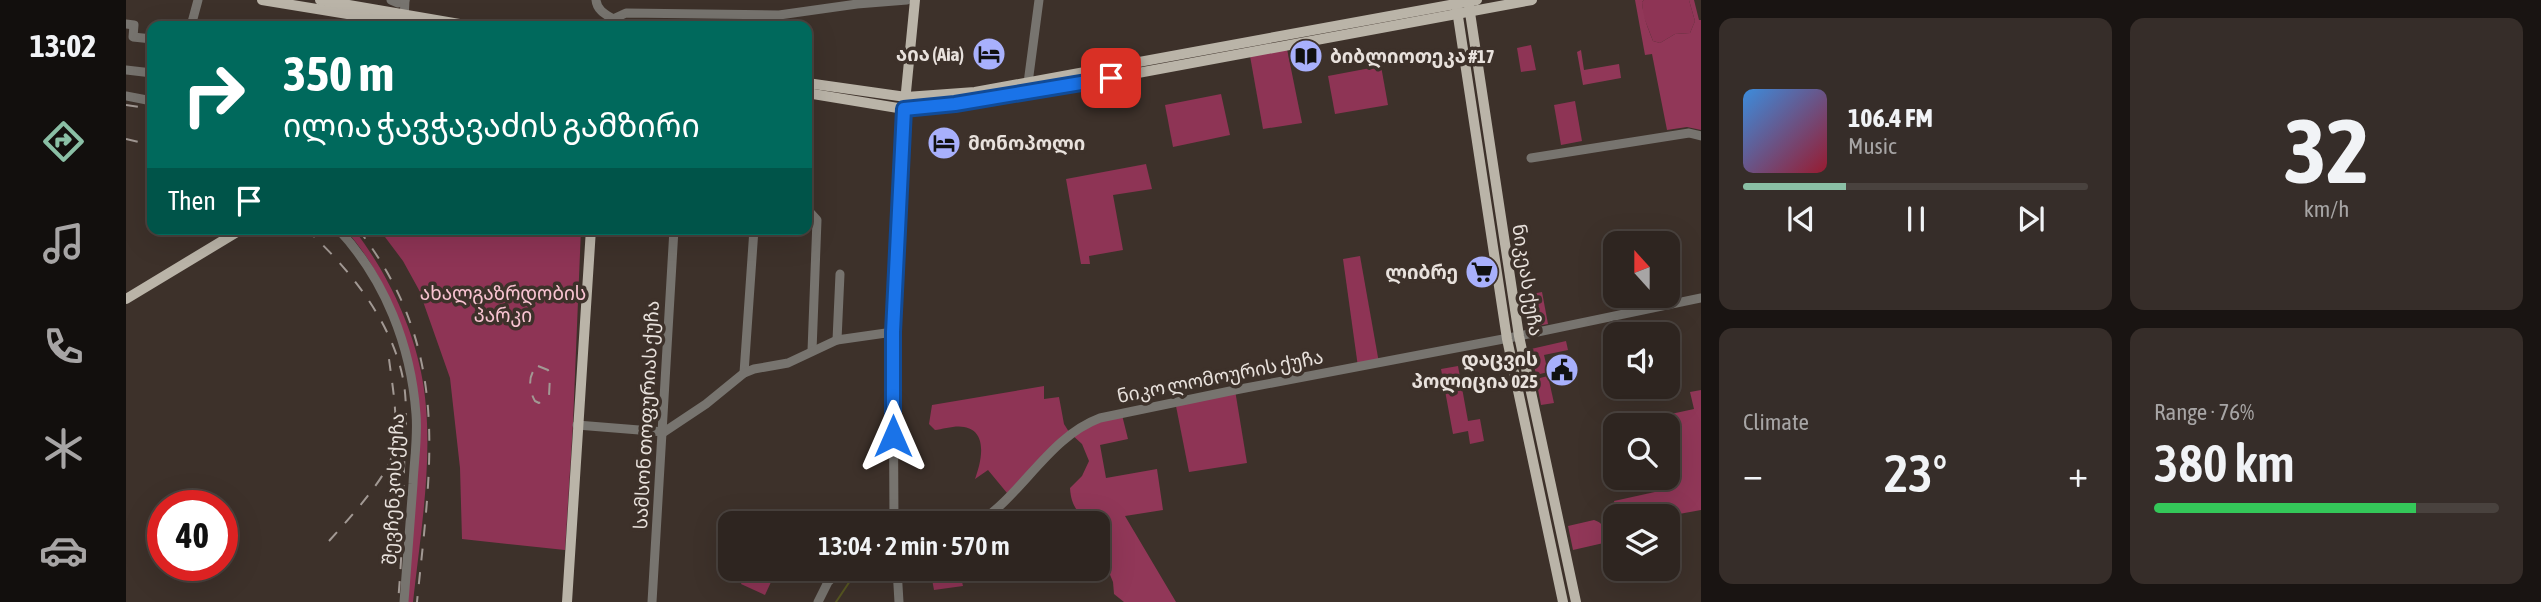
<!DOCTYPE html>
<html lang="en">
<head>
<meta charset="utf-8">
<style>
  :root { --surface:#2e2520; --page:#362d29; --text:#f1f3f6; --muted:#a7a5a5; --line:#49423e; --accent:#8abfa5 }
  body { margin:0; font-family:"Asap Condensed","Noto Sans Georgian",sans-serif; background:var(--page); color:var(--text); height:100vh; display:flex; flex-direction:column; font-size:26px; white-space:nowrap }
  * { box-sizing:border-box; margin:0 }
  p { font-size:23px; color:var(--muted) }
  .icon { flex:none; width:38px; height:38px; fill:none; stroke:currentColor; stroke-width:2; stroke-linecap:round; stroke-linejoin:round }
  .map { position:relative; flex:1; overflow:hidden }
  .drawer { display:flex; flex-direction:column; gap:18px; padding:18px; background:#191412; width:840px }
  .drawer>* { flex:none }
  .banner { position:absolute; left:21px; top:21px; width:665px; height:214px; border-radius:14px; box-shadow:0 7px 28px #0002,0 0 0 2px var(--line); background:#00695c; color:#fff; overflow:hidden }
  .needle { width:46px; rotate:339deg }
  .fabs { position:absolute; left:1477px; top:231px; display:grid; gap:14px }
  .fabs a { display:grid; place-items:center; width:77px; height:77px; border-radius:14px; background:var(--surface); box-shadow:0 7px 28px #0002,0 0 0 2px var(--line); font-size:35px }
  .speed { position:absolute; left:21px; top:490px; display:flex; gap:14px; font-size:35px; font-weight:700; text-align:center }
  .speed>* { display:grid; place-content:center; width:91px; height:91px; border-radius:50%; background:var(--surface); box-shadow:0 7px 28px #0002,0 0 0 2px var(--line); line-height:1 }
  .speed .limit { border:10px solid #d22; background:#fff; color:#111 }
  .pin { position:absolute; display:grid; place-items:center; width:60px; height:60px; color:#fff; margin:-30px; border-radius:14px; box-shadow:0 4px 10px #0006 }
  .me { position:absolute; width:77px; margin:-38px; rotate:0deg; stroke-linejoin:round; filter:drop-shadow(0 0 5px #0008) }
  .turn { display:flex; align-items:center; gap:24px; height:147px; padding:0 21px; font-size:32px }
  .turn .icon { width:91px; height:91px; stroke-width:2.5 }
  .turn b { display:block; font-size:49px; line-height:60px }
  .then { display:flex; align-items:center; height:66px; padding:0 21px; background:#0003; gap:14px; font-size:26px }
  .big { font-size:52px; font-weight:600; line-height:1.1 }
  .drawer .widget { flex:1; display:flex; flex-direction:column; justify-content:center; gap:10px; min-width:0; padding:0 24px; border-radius:14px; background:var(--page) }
  .drawer .dial { align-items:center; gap:0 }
  .dial b { font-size:91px; line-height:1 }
  .song { display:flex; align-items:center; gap:21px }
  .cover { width:84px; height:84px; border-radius:10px; background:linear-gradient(135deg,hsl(210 70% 55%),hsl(350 70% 35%)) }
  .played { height:7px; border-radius:4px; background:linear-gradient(90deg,var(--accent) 30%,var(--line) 30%) }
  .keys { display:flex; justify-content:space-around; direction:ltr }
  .heat { display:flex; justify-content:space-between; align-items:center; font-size:38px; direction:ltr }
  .charge { height:10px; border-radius:5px; background:linear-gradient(90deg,#34c759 76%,var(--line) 0) }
  .drawer .tiles { flex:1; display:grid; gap:18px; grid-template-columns:repeat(2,1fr) }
  .trip { position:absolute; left:592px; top:511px; width:392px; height:70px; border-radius:14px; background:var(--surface); box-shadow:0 7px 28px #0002,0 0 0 2px var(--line); font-weight:600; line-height:70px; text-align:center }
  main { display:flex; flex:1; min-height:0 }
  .dock { display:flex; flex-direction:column; width:126px; justify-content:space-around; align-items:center; background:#120f0d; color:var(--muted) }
  .dock .icon { width:49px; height:49px }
  .dock .on { color:var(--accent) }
  .dock b { font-size:32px; color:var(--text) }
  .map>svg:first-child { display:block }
  .green { fill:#8e3455 }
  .forest { fill:#913758 }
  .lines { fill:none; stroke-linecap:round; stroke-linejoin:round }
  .stream { stroke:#575721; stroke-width:2 }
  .minor { stroke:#77746f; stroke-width:9 }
  .major { stroke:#bab4a8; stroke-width:10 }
  .rail { stroke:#a29994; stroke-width:2; stroke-dasharray:12 12; stroke-linecap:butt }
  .route-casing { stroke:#114b97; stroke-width:18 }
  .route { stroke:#1a73e8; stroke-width:12 }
  .labels { text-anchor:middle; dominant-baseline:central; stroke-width:7; stroke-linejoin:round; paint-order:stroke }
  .poi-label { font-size:19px; font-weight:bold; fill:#e8e1dc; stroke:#3d312a; text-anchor:end }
  .street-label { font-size:19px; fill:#e8e1dc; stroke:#3d312a }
  .park-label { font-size:19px; fill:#f9c4d2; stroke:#3d312a }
</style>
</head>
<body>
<main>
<nav class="dock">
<b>13:02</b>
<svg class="icon on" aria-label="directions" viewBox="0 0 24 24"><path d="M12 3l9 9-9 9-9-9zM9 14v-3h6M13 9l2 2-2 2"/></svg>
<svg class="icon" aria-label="music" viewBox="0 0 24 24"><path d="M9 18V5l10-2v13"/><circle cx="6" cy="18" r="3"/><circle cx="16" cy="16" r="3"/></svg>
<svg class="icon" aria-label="phone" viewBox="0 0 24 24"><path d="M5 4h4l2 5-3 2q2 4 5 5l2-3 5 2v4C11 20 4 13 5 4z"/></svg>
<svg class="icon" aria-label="climate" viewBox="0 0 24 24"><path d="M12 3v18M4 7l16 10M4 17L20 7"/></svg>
<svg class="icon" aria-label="car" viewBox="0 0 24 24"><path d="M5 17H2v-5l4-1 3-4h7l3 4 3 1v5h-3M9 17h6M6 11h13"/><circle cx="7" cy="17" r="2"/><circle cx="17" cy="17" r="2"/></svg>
</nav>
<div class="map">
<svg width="1575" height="602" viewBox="0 0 1575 602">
  <rect width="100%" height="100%" fill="#3d312a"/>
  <g class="green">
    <path d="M 1518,0 L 1563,0 L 1569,21 L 1564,33 L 1549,34 L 1534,43 L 1527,41 L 1517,15 L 1516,2 Z"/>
    <path d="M 1405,45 L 1410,70 L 1395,72 L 1391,48 Z"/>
    <path d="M 1161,49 L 1176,123 L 1137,129 L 1124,56 Z"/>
    <path d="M 1255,66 L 1262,105 L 1209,114 L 1202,76 Z"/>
    <path d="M 1095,94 L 1104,135 L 1047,147 L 1039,105 Z"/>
    <path d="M 1449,101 L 1456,141 L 1435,145 L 1428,105 Z"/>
    <path d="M 1020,164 L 1026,189 L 987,195 L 997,250 L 963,256 L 964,264 L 955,264 L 940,179 Z"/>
    <path d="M 219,229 L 227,229 L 230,232 C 260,272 285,322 295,372 C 310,444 295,529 287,602 L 282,602 L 289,379 C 278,324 256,271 219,229 Z"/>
    <path d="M 253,229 L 455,229 L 447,423 L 439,550 L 336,539 L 334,468 L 324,378 L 293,290 L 277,261 Z"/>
    <path d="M 1234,256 L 1253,363 L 1232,367 L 1217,259 Z"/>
    <path d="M 1440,341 L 1442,350 L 1418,355 L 1422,372 L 1410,375 L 1405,349 Z"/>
    <path d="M 1332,366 L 1342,421 L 1354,419 L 1358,441 L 1344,444 L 1342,431 L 1327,434 L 1315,369 Z"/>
    <path d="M 1422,376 L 1428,403 L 1415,405 L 1410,379 Z"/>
    <path d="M 918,386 L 918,399 L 933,397 L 938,424 L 943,432 L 881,493 L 862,470 L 849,479 C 855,463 863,431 838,427 C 830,425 817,429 809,430 L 803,424 L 806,405 Z"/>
    <path d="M 1109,390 L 1121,463 L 1063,472 L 1049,401 Z"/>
    <path d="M 804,569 L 833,569 L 837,586 L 808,590 Z"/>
    <path d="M 621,571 L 645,582 L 639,595 L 615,584 Z"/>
  </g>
  <g class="forest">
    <path d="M 1509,0 L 1518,0 L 1516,2 C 1517,17 1522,28 1527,41 L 1534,43 L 1549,34 L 1564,33 L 1569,21 L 1563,0 L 1568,0 L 1573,20 L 1575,20 L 1575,130 L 1561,127 L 1541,130 L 1526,54 L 1519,55 Z"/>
    <path d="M 1455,50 L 1458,70 L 1493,64 L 1495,78 L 1457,85 L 1451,52 Z"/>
    <path d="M 1416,292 L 1422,324 L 1400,328 L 1396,296 Z"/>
    <path d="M 1575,390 L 1575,510 L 1542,516 L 1492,516 L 1488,501 L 1547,488 L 1542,464 L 1542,425 L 1533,425 L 1531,417 L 1568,409 L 1564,392 Z"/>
    <path d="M 995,411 L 1002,439 L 974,445 L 980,478 L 1031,469 L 1037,510 L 999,516 L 1050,602 L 998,602 L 988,594 L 987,582 L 980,565 L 982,555 L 971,533 L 971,523 L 963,523 C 951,512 945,505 944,488 L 956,476 L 963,461 L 956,444 L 943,432 Z"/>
    <path d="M 1468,520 C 1479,523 1479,532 1482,542 L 1447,550 L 1442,526 Z"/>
  </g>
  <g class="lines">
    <path class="stream" d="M 710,602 L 728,575 L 737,569"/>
    <g class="minor">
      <path d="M 265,0 L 272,3 L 279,0"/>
      <path d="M 470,0 C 471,10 479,14 487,19"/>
      <path d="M 487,19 L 500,13 L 653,15 L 731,4 L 781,0"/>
      <path d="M 278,21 L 279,0"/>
      <path d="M 0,24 L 8,25 L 7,37 L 26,39"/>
      <path d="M 65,26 L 72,0"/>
      <path d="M 0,70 L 26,73"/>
      <path d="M 902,83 L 913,0"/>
      <path d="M 0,96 L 26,101"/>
      <path d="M 1405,158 L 1563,133 L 1575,136"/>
      <path d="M 681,209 L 691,220 L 686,351"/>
      <path d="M 212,229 C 259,279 285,346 290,414 C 292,437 288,461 287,484 C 284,523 281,563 278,602"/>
      <path d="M 711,340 L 714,274"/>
      <path d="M 618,373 L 628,229"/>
      <path d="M 451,425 L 538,432 L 580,404 L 618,373 L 628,369 L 662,363 L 711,340 L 767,332"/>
      <path d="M 768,523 L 767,332 L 778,109"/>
      <path d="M 852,523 C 897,494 923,437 974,418 L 1109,390 L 1393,336 L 1575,298"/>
      <path d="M 771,569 L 773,602"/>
      <path d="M 526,602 L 548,229"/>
      <path d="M 692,602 L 702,582 L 715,569"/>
    </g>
    <g class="major">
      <path d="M 136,0 L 295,26"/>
      <path d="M 194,0 L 345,26"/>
      <path d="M 1343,6 L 1393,336 L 1450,602"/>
      <path d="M 1331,10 L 1381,339 L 1437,602"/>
      <path d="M 681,83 L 780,97 L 849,92 L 1351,0"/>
      <path d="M 681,93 L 778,109 L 795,109 L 985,78 L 1406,0"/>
      <path d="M 779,102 L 789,0"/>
      <path d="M 0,299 L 116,229"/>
      <path d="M 441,602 L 465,229"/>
    </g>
    <g class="rail">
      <path d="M 0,105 L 26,109"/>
      <path d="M 0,139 L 26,145"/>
      <path d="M 180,229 C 224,269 268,324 278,384 C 282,412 279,441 278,469 C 277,514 276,558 272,602"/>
      <path d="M 232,229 C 326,350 305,462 291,602"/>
      <path d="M 412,366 L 422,370 L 424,376 L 423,396 L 413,403 L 409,401 C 403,391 401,374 412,366 Z"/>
      <path d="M 203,541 C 220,522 263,476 267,452 C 273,421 267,390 263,359"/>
    </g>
  </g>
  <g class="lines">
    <defs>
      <path id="route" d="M 767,436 L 767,332 L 778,109 L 829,104 L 985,78"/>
    </defs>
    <use href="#route" class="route-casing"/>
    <use href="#route" class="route"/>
  </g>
  <defs>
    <symbol id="hotel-disc" viewBox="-11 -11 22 22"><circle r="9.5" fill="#a8b0fc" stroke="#3d312a"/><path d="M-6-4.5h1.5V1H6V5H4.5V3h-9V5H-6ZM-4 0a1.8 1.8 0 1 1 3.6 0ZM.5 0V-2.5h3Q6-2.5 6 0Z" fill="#111"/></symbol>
    <symbol id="library-disc" viewBox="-11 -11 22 22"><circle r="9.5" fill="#a8b0fc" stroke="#3d312a"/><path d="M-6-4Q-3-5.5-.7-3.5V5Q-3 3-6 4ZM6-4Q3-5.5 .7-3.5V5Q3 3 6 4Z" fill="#111"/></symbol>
    <symbol id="supermarket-disc" viewBox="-11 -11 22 22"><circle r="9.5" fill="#a8b0fc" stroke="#3d312a"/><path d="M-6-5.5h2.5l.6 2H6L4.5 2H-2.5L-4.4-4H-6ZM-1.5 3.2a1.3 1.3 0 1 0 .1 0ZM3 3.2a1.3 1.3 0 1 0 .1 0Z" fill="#111"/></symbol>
    <symbol id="civic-disc" viewBox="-11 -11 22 22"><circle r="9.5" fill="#a8b0fc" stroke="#3d312a"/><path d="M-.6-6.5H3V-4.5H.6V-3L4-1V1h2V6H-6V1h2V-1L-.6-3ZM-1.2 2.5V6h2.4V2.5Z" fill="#111"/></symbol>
  </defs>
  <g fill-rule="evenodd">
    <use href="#hotel-disc" x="844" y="35" width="38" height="38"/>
    <use href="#library-disc" x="1161" y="37" width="38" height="38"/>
    <use href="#hotel-disc" x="799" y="124" width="38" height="38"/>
    <use href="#supermarket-disc" x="1337" y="253" width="38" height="38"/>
    <use href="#civic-disc" x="1417" y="351" width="38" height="38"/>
  </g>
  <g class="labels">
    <g class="poi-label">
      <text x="838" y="54">აია (Aia)</text>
      <text x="1204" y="56" text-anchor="start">ბიბლიოთეკა #17</text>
      <text x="842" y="143" text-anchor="start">მონოპოლი</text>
      <text x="1332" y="272">ლიბრე</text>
      <text x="1412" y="359">დაცვის<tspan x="1412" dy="22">პოლიცია 025</tspan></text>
    </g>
    <g class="street-label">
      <text transform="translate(1402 280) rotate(81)">ნიკეას ქუჩა</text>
      <text transform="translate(1094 376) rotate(-11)">ნიკო ლომოურის ქუჩა</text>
      <text transform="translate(520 415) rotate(-87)">სამსონ თოფურიას ქუჩა</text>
      <text transform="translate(267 489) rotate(-87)">შევჩენკოს ქუჩა</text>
    </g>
    <g class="park-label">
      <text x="377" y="293">ახალგაზრდობის<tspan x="377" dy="22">პარკი</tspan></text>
    </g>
  </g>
</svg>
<div class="fabs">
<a><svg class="needle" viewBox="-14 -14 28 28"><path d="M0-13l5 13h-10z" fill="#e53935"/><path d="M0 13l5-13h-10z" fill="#a7a5a5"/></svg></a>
<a><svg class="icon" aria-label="sound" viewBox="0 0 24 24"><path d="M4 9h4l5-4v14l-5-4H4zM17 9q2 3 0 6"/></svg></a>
<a><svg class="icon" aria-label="search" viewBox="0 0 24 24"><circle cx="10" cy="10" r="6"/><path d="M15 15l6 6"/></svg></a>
<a><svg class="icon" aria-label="layers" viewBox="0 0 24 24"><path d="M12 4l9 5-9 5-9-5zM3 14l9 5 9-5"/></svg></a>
</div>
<div class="speed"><div class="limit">40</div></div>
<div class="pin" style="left:985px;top:78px;background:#d93025"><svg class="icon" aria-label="arrive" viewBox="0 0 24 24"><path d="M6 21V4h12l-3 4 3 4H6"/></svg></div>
<svg class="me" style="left:767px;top:436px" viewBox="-20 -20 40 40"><path d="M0-17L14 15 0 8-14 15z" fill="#1a73e8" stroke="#fff" stroke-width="4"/></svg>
<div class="trip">13:04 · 2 min · 570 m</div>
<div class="banner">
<div class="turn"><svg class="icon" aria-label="right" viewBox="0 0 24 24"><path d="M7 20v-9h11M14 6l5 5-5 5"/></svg><div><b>350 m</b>ილია ჭავჭავაძის გამზირი</div></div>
<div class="then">Then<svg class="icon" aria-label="arrive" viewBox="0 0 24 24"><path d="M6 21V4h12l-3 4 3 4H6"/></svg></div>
</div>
</div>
<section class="drawer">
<div class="tiles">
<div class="widget">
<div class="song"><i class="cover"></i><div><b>106.4 FM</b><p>Music</p></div></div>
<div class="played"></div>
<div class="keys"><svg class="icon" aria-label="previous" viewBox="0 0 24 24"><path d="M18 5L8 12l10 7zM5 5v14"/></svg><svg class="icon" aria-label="pause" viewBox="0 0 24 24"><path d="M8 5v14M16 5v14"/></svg><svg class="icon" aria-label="next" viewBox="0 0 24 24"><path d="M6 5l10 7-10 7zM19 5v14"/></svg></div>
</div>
<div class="widget dial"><b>32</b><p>km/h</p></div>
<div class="widget"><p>Climate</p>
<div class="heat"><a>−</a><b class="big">23°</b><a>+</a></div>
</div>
<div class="widget"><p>Range · 76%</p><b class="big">380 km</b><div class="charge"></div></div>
</div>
</section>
</main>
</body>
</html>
